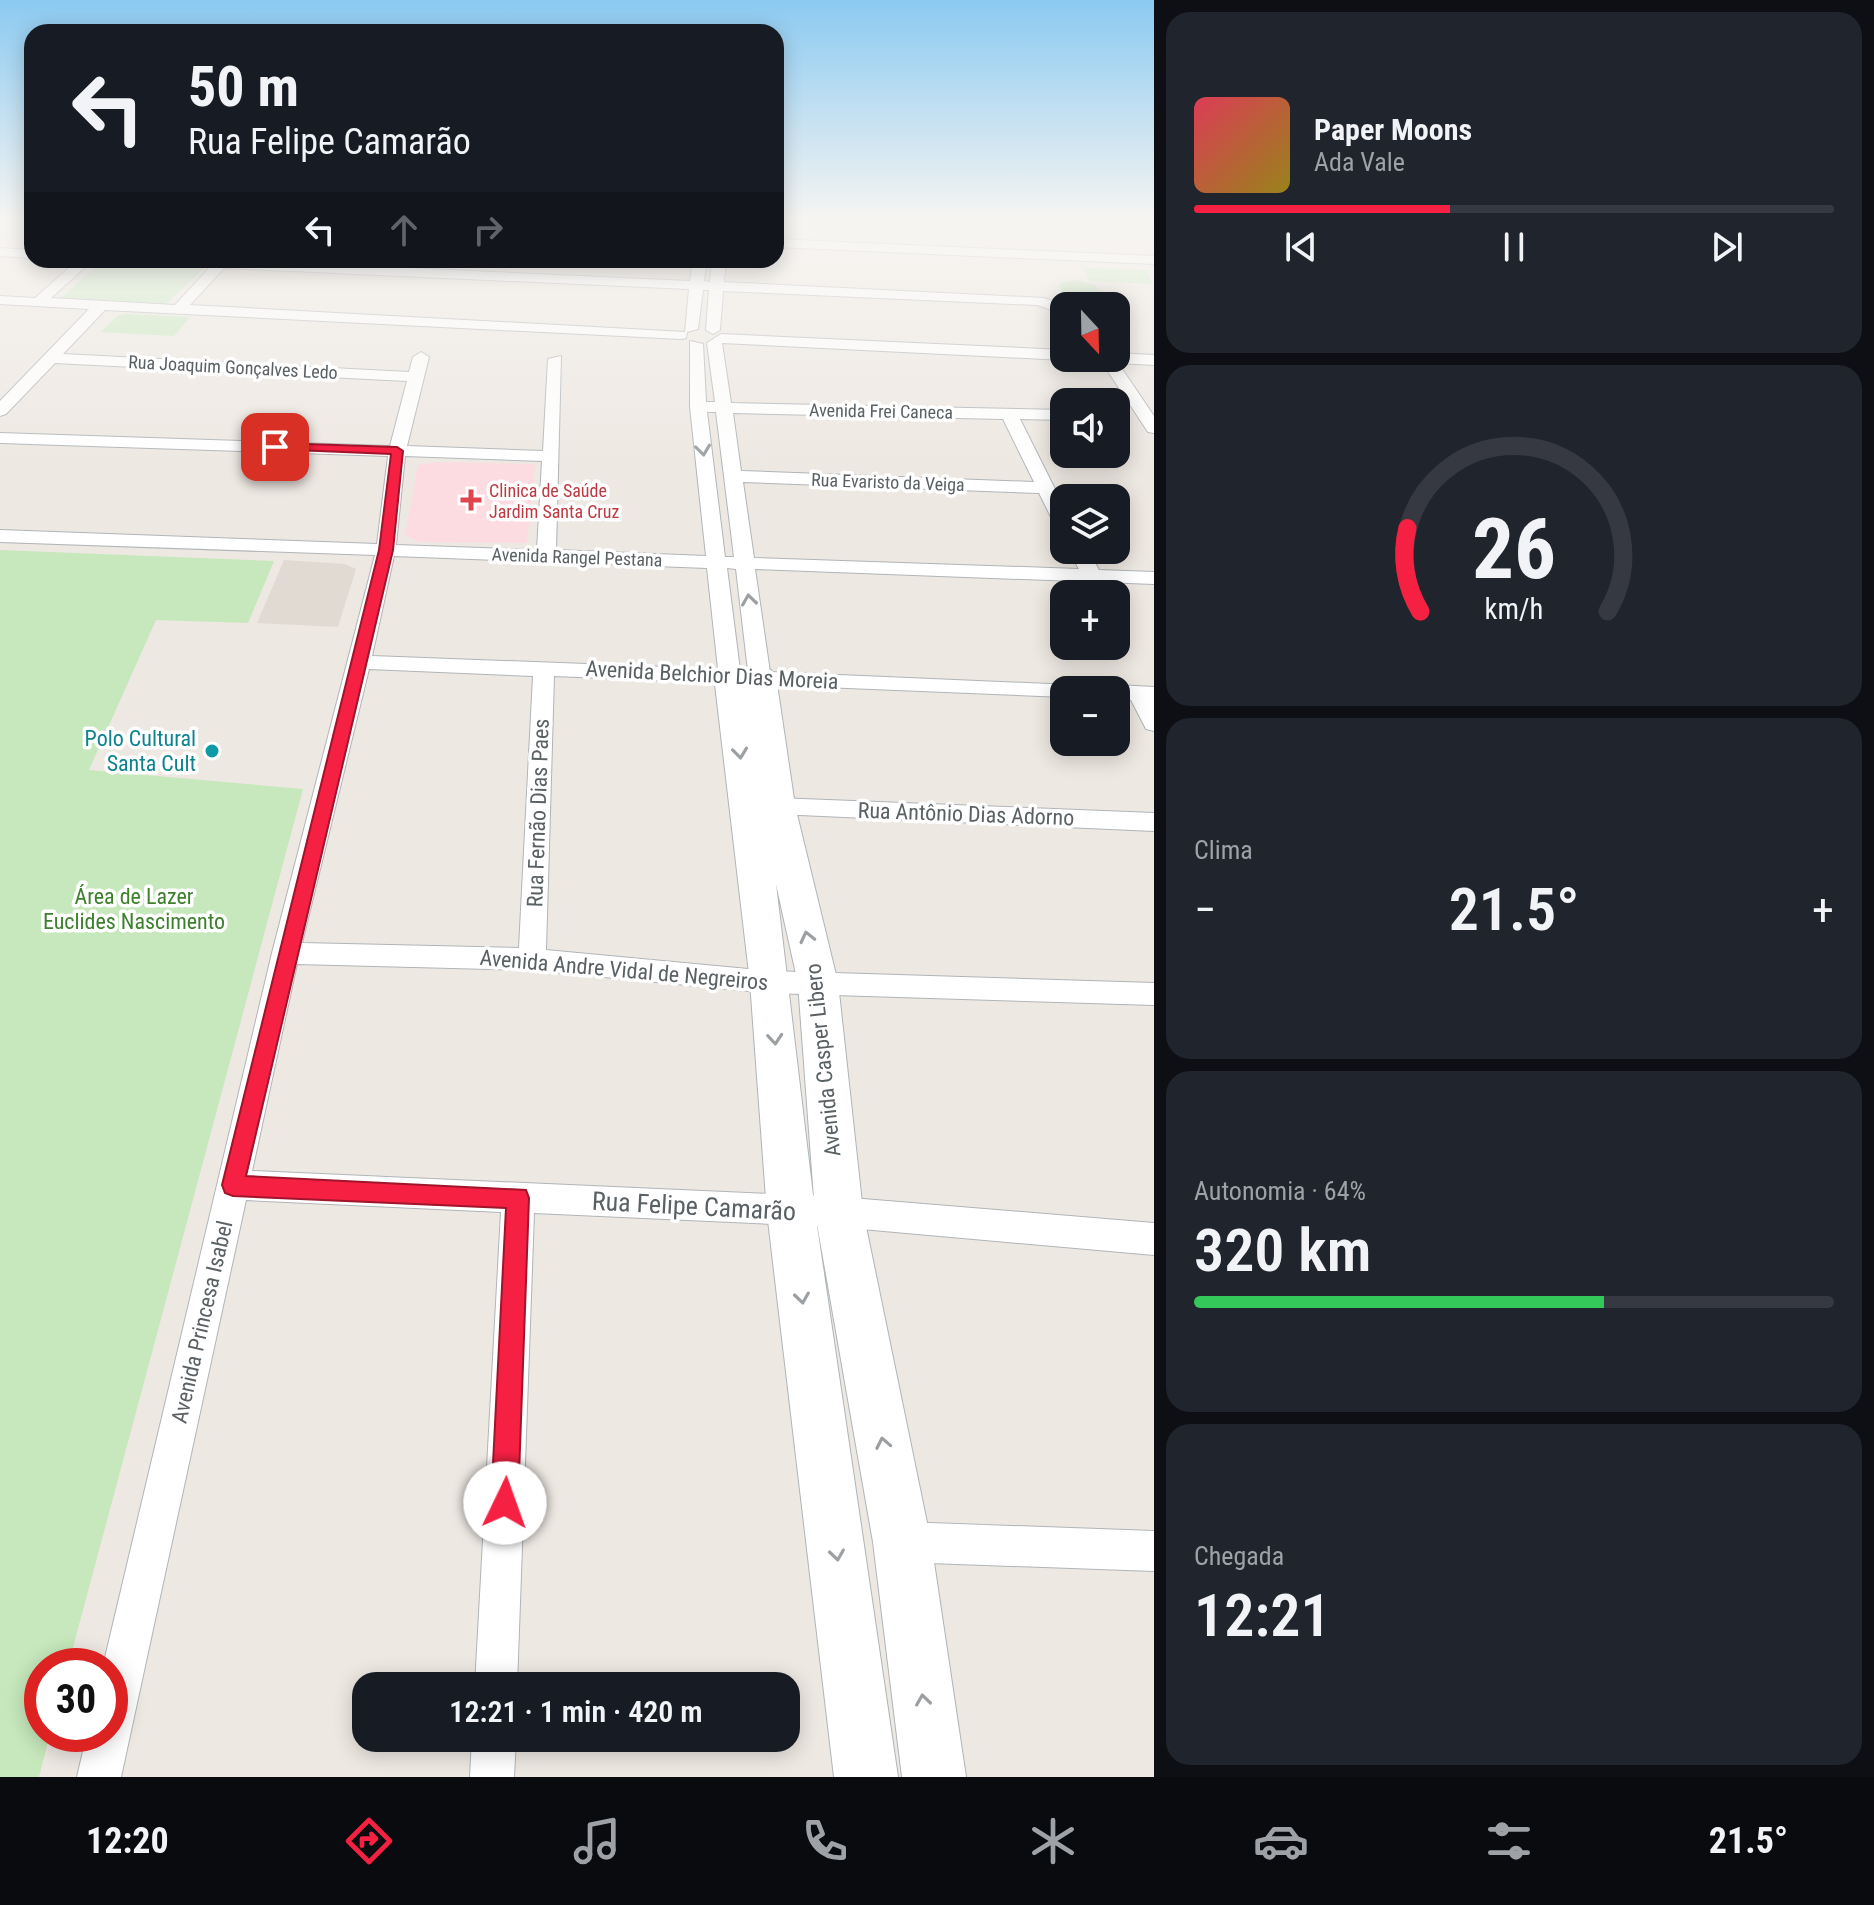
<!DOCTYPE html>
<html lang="pt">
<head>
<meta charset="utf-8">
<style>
  :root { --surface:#171b24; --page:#20242c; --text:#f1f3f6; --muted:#9ea1a6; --line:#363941; --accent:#f62042 }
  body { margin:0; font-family:"Roboto Condensed",sans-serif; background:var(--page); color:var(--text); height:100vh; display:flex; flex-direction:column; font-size:30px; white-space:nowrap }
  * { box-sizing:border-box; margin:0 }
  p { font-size:26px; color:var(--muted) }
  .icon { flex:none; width:44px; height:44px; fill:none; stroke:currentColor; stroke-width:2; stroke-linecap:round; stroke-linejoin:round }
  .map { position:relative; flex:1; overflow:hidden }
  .side { display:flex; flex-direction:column; gap:12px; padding:12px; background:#0d0f14; width:720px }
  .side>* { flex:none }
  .guide { position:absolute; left:24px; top:24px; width:760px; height:244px; border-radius:24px; box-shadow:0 4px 20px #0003; background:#171b24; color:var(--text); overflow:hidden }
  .needle { width:52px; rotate:158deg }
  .tools { position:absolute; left:1050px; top:292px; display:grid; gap:16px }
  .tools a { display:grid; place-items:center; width:80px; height:80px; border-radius:16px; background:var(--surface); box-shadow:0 4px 20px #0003; font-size:40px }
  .speed { position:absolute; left:24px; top:1648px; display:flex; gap:16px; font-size:40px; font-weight:700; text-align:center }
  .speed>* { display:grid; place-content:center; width:104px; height:104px; border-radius:50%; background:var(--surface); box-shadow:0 4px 20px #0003; line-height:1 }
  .speed .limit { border:12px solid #d22; background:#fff; color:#111 }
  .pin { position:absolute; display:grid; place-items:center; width:68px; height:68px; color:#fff; margin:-34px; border-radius:16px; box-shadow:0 4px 12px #0006 }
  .me { position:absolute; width:88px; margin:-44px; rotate:3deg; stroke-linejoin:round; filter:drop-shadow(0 0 6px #0008) }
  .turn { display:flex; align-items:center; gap:28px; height:168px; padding:0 32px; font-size:36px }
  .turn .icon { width:104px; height:104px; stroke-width:2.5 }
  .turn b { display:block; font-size:56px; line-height:68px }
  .lanes { display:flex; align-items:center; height:76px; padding:0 32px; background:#0003; justify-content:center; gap:40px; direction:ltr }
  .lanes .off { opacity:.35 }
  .big { font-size:60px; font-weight:600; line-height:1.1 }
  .side .card { flex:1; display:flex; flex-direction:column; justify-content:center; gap:12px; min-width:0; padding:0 28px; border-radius:24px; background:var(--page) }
  .side .dial { align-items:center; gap:0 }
  .dial svg { height:208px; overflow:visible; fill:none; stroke:var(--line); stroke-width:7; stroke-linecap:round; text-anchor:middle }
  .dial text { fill:var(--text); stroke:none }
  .song { display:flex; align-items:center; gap:24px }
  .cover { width:96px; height:96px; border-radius:12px; background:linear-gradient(135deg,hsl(350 70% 55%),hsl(50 70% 35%)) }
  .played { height:8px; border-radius:4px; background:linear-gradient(90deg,var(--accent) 40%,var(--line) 40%) }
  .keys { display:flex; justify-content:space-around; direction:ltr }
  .heat { display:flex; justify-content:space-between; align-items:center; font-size:44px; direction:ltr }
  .charge { height:12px; border-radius:6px; background:linear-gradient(90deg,#34c759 64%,var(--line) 0) }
  .trip { position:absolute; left:352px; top:1672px; width:448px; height:80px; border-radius:24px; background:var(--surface); box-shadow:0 4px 20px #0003; font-weight:600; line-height:80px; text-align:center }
  .dock { display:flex; height:128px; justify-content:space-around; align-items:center; background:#090b0e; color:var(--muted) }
  .dock .icon { width:56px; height:56px }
  .dock .active { color:var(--accent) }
  .dock b { font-size:36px; color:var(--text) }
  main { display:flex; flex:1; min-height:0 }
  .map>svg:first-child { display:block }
  .education { fill:#e0dad2 }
  .medical { fill:#fddce1 }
  .green { fill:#c6e8bc }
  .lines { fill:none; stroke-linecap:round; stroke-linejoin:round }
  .street-casing { stroke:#b0b5b8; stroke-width:2 }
  .secondary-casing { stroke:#aeb5b8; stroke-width:2 }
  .street { fill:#fff; fill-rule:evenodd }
  .secondary { fill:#fff; fill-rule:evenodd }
  .oneway { stroke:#9ca0a2 }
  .route { fill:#f62042; stroke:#a0152b; stroke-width:2 }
  .health-dot { fill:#e0444e; stroke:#fff; stroke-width:3 }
  .culture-dot { fill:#0f9aa8; stroke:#fff; stroke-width:3 }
  .labels { text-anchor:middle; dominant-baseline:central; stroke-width:7; stroke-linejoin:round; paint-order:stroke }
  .far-street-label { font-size:18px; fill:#5a6164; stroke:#fff }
  .far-health-label { font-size:18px; fill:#be3a42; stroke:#fff; text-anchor:start }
  .street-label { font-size:22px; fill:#5a6164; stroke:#fff }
  .culture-label { font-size:22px; fill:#0d838f; stroke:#fff; text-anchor:end }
  .park-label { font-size:22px; fill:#3d812d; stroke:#fff }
  .near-street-label { font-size:26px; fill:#5a6164; stroke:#fff }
</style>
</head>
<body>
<main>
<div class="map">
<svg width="1154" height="1777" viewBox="0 0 1154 1777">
  <rect width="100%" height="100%" fill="#eee8e2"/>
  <path class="education" d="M 284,560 L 345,564 L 356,569 L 338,627 L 257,623 Z"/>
  <path class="medical" d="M 439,462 L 535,464 L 527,543 L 419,542 L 405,535 L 418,465 Z"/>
  <g class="green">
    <path d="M 101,262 L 204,268 L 166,304 L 60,299 Z"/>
    <path d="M 1083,268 L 1146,270 L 1153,284 L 1089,281 Z"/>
    <path d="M 1076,280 L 1096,286 L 1116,306 L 1075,306 L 1061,292 L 1059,283 Z"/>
    <path d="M 126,314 L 190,317 L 174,336 L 101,332 L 117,316 Z"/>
    <path d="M 0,550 L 274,561 L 248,623 L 156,620 L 89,770 L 303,789 L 68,1666 L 42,1666 L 42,1734 L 50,1734 L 39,1777 L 0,1777 Z"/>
  </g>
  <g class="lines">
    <defs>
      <g id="street">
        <path d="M 776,239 L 1154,256 L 1154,264 L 776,247 Z"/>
        <path d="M 0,248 L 32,250 L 32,258 L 0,256 Z"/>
        <path d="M 78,260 L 93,260 L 51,298 L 175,305 L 210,267 L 144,264 L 137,260 L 232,260 L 690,281 L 693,260 L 707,260 L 704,281 L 710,282 L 712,260 L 726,260 L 724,282 L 1044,298 L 1066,306 L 1064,314 L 1037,305 L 723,291 L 720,330 L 713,334 L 706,330 L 709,290 L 703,290 L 698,329 L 687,332 L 686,338 L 681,339 L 105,310 L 63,354 L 409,372 L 413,357 L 421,352 L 429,357 L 407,446 L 543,451 L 548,359 L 561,356 L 556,550 L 706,556 L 690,407 L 690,341 L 703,344 L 706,402 L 715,402 L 707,343 L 721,334 L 1064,350 L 1064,358 L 1069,358 L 1064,360 L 722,343 L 731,403 L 1064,410 L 1064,420 L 1020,419 L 1064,507 L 1064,531 L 1055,525 L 1039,493 L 743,482 L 754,558 L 1079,569 L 1068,550 L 1088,550 L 1099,570 L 1154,572 L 1154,584 L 755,569 L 770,672 L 1072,685 L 1075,690 L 1064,690 L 1064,697 L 554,676 L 546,950 L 770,971 L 1154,983 L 1154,1005 L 770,993 L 532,970 L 297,964 L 252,1171 L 839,1197 L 1154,1223 L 1154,1255 L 839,1227 L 534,1213 L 517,1686 L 475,1686 L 501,1212 L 246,1200 L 121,1777 L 77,1777 L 87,1734 L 110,1734 L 110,1666 L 103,1666 L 272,953 L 375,555 L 0,542 L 0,530 L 377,544 L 388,456 L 0,443 L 0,433 L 390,446 L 407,381 L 55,363 L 6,414 L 0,416 L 0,401 L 89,309 L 0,304 L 0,296 L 35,298 ZM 224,268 L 689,289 L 685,332 L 190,305 ZM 707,412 L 716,412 L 734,557 L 725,557 ZM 733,413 L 1003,419 L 1034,482 L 741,471 ZM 405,456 L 542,461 L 537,550 L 396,545 ZM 394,556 L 707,568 L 718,669 L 372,656 ZM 727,568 L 736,569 L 748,671 L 740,670 ZM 369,669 L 533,676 L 519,948 L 302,943 Z"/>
        <path d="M 1116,353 L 1154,355 L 1154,365 L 1118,363 L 1154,416 L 1154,433 L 1148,432 L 1099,358 L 1116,358 Z"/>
        <path d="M 1116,685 L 1154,687 L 1154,731 L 1146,729 L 1131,700 L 1116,699 L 1116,690 L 1106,690 Z"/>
        <path d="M 777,798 L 1154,813 L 1154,831 L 777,814 L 768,812 L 765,806 L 768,800 Z"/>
        <path d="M 902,1522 L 1154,1531 L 1154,1571 L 902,1562 L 888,1556 L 882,1542 L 888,1528 Z"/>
        <path d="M 472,1738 L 516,1738 L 514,1777 L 470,1777 Z"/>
      </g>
      <path id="secondary" d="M 730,666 L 741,669 L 745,675 L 749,670 L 760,667 L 771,670 L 776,677 L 795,806 L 838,983 L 863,1212 L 931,1542 L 966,1777 L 902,1777 L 873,1542 L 815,1212 L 798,983 L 776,884 L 815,1212 L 898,1777 L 834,1777 L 767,1212 L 750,982 L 714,676 L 719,669 Z"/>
    </defs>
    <use href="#street" class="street-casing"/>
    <use href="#secondary" class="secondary-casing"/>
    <use href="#street" class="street"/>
    <use href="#secondary" class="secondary"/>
  </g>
  <defs><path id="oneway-chevron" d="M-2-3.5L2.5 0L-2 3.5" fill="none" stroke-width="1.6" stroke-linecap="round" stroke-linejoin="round" transform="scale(2)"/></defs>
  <g class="oneway">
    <use href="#oneway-chevron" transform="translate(703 450) rotate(83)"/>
    <use href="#oneway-chevron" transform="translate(749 600) rotate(-98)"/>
    <use href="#oneway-chevron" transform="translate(740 753) rotate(83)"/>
    <use href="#oneway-chevron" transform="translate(807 937) rotate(-103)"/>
    <use href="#oneway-chevron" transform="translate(775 1039) rotate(85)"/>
    <use href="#oneway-chevron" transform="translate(802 1298) rotate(82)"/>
    <use href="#oneway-chevron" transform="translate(883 1443) rotate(-101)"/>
    <use href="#oneway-chevron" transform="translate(837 1555) rotate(82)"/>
    <use href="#oneway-chevron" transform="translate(923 1700) rotate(-98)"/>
  </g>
  <linearGradient id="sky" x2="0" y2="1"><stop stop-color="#8bcaf1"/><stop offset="0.47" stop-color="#f7f5f2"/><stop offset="1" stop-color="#f7f5f2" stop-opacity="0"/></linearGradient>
  <rect width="1154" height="469" fill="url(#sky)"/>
  <path class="route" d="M 275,443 L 397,447 L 403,451 L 393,550 L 246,1176 L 526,1190 L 529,1198 L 518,1503 L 514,1512 L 505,1516 L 495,1512 L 491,1503 L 506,1208 L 233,1196 L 225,1193 L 222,1185 L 379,550 L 391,454 L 271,449 L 271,444 Z"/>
  <path class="health-dot" d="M467 488h8v8h8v8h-8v8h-8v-8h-8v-8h8z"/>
  <circle class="culture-dot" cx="212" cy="751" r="8"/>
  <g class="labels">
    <g class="far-street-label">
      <text transform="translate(233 367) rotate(3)">Rua Joaquim Gonçalves Ledo</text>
      <text transform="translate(881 411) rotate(1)">Avenida Frei Caneca</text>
      <text transform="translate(888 482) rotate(2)">Rua Evaristo da Veiga</text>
      <text transform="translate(577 557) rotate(2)">Avenida Rangel Pestana</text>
    </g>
    <g class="far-health-label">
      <text x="489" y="490">Clinica de Saúde<tspan x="489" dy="21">Jardim Santa Cruz</tspan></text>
    </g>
    <g class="street-label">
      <text transform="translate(712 675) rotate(3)">Avenida Belchior Dias Moreia</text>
      <text transform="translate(538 813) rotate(-88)">Rua Fernão Dias Paes</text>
      <text transform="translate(966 814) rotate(2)">Rua Antônio Dias Adorno</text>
      <text transform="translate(624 970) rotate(5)">Avenida Andre Vidal de Negreiros</text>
      <text transform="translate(823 1060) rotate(-96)">Avenida Casper Libero</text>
      <text transform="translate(202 1322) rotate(-77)">Avenida Princesa Isabel</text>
    </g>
    <g class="culture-label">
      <text x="196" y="738">Polo Cultural<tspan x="196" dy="25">Santa Cult</tspan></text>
    </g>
    <g class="park-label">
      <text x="134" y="896">Área de Lazer<tspan x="134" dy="25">Euclides Nascimento</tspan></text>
    </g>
    <g class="near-street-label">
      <text transform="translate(694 1206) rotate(3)">Rua Felipe Camarão</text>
    </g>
  </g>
</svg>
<div class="tools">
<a><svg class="needle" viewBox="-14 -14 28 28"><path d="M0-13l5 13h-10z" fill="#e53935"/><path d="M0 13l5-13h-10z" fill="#9ea1a6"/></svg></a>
<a><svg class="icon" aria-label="sound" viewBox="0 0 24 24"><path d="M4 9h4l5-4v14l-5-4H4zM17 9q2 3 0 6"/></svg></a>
<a><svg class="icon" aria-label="layers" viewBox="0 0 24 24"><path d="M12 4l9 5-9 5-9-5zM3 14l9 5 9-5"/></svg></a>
<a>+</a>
<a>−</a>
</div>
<div class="speed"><div class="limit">30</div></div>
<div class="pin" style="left:275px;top:447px;background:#d93025"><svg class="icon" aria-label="arrive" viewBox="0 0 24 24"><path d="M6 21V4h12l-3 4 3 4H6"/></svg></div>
<svg class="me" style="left:505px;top:1503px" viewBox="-20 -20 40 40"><circle r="19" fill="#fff"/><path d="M0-13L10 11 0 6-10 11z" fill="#f62042"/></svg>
<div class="trip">12:21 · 1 min · 420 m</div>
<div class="guide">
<div class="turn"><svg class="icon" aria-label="left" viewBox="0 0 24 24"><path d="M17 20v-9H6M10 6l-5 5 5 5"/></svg><div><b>50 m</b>Rua Felipe Camarão</div></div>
<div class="lanes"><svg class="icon" aria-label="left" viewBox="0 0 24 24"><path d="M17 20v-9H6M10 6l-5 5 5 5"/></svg><svg class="icon off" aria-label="ahead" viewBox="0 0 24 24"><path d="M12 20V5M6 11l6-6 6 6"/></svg><svg class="icon off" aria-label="right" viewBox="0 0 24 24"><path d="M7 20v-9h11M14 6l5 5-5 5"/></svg></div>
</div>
</div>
<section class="side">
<div class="card">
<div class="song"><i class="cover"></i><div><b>Paper Moons</b><p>Ada Vale</p></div></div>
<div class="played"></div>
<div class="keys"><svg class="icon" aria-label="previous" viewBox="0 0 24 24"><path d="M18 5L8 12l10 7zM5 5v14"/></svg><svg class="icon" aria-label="pause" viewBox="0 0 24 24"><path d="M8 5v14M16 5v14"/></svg><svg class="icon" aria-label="next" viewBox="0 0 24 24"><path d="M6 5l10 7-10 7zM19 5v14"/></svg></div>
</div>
<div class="card dial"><svg viewBox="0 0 100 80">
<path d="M14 69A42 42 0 1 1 86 69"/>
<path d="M14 69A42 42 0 0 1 9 37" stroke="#f62042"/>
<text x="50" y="56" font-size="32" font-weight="700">26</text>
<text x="50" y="72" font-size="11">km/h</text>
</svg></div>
<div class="card"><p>Clima</p>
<div class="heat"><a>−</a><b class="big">21.5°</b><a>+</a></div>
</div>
<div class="card"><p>Autonomia · 64%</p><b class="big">320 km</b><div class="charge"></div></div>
<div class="card"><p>Chegada</p><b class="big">12:21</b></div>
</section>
</main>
<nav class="dock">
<b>12:20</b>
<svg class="icon active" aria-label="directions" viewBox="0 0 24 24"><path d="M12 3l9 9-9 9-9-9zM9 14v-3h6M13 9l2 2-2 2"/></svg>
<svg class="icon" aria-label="music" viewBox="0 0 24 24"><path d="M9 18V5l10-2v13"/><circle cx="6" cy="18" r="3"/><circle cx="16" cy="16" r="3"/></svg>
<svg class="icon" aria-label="phone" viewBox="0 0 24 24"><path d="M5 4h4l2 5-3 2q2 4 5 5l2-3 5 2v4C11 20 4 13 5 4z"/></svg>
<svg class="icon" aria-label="climate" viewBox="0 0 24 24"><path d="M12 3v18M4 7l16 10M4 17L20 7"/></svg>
<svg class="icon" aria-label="car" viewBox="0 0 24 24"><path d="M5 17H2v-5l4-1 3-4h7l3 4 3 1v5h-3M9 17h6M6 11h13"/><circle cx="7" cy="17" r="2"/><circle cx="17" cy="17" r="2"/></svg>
<svg class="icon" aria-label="filters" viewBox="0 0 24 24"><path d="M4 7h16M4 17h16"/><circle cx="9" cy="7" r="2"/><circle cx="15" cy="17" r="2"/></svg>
<b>21.5°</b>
</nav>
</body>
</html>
